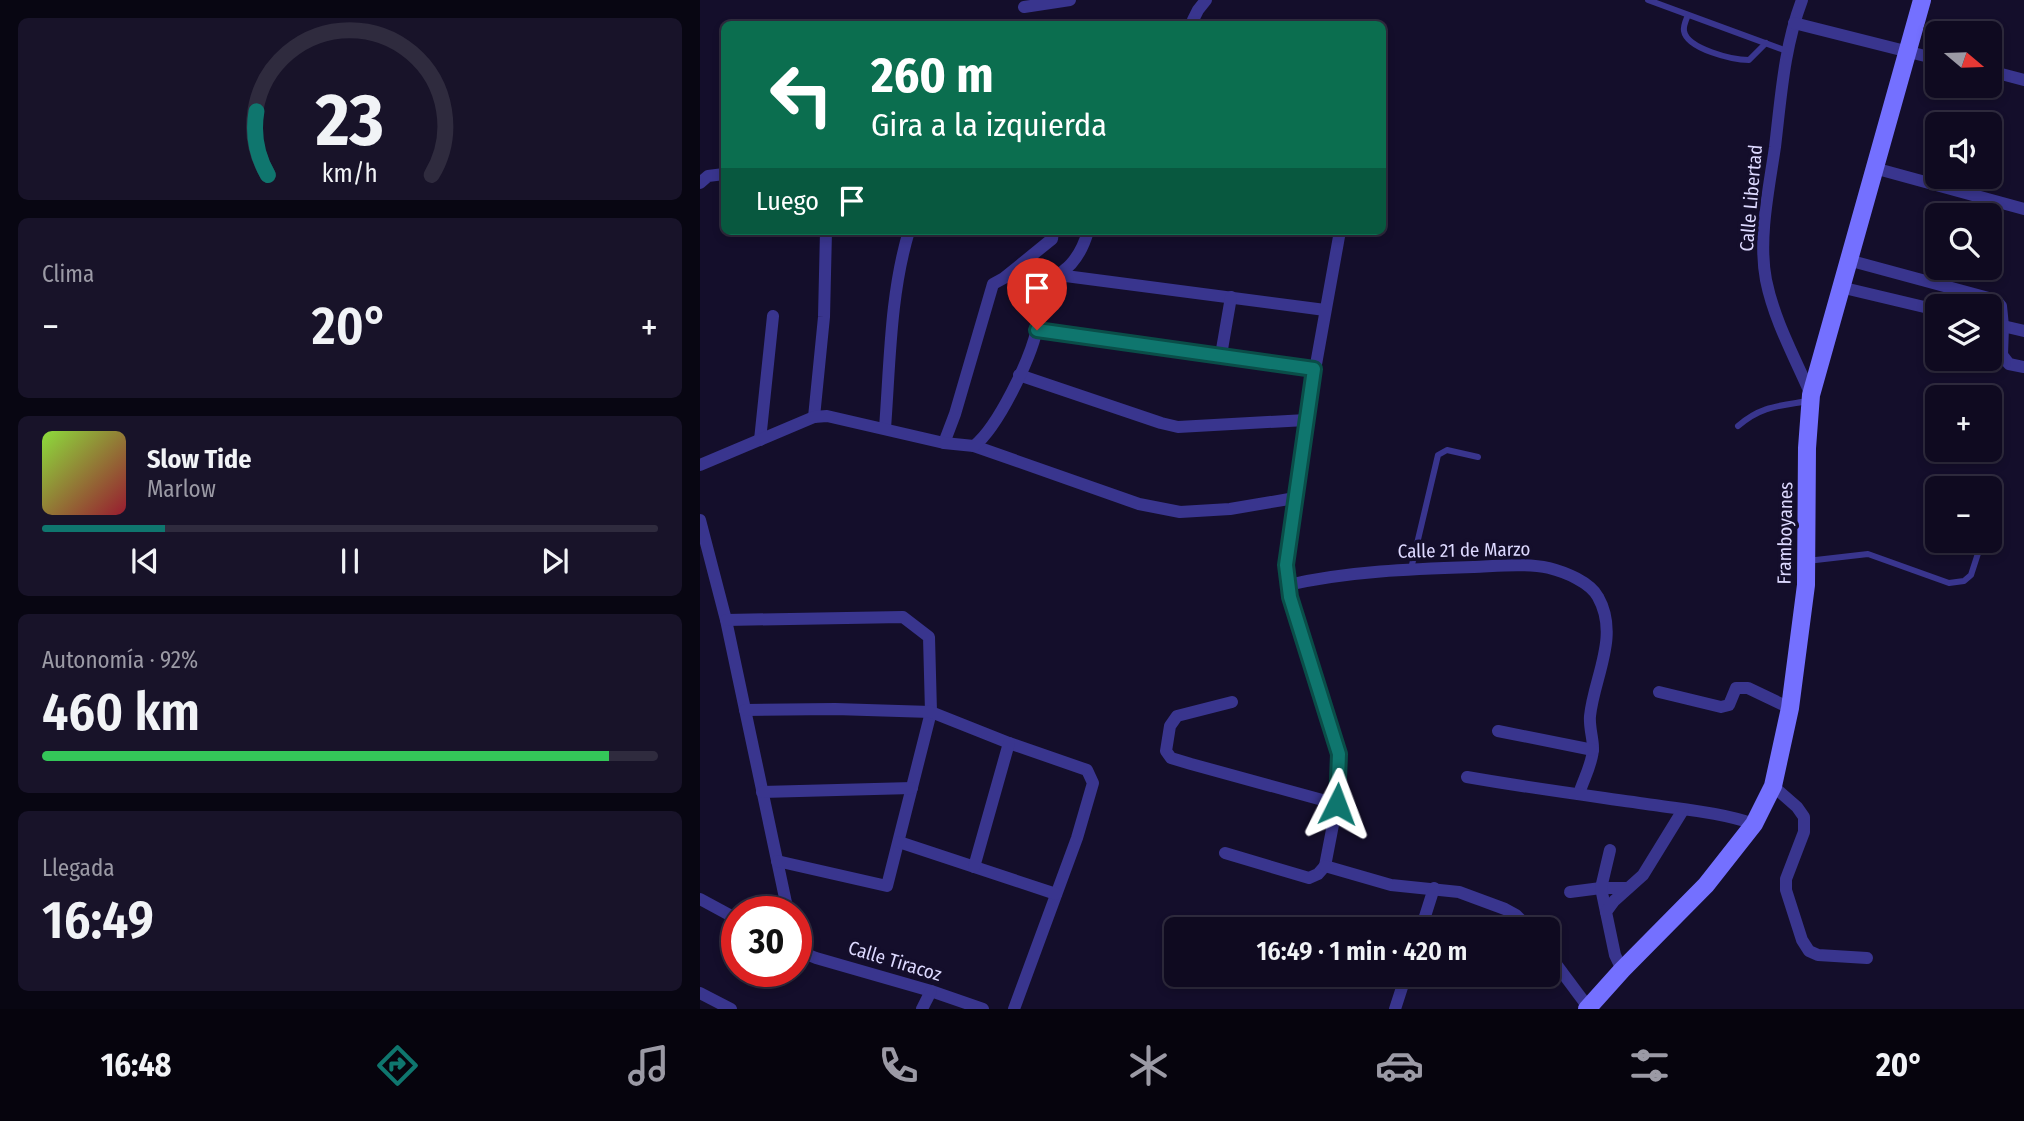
<!DOCTYPE html>
<html lang="es">
<head>
<meta charset="utf-8">
<style>
  :root { --surface:#0f0a20; --page:#181329; --text:#f1f3f6; --muted:#9b9aa5; --line:#2f2b3e; --accent:#0f766e }
  body { margin:0; font-family:"Fira Sans Condensed",sans-serif; background:var(--page); color:var(--text); height:100vh; display:flex; flex-direction:column; font-size:26px; white-space:nowrap }
  * { box-sizing:border-box; margin:0 }
  p { font-size:23px; color:var(--muted) }
  .icon { flex:none; width:38px; height:38px; fill:none; stroke:currentColor; stroke-width:2; stroke-linecap:round; stroke-linejoin:round }
  .map { position:relative; flex:1; overflow:hidden }
  .details { display:flex; flex-direction:column; gap:18px; padding:18px; background:#080612; width:700px }
  .details>* { flex:none }
  .banner { position:absolute; left:21px; top:21px; width:665px; height:214px; border-radius:10px; box-shadow:0 4px 10px #0003,0 0 0 2px var(--line); background:#0b6e4f; color:#fff; overflow:hidden }
  .needle { width:46px; rotate:109deg }
  .buttons { position:absolute; left:1225px; top:21px; display:grid; gap:14px }
  .buttons a { display:grid; place-items:center; width:77px; height:77px; border-radius:10px; background:var(--surface); box-shadow:0 4px 10px #0003,0 0 0 2px var(--line); font-size:35px }
  .speed { position:absolute; left:21px; top:896px; display:flex; gap:14px; font-size:35px; font-weight:700; text-align:center }
  .speed>* { display:grid; place-content:center; width:91px; height:91px; border-radius:50%; background:var(--surface); box-shadow:0 4px 10px #0003,0 0 0 2px var(--line); line-height:1 }
  .speed .limit { border:10px solid #d22; background:#fff; color:#111 }
  .pin { position:absolute; display:grid; place-items:center; width:60px; height:60px; color:#fff; margin:-72px -30px; border-radius:50% 50% 50% 0; rotate:-45deg; box-shadow:0 0 7px #0007 }
  .pin .icon { rotate:45deg }
  .me { position:absolute; width:77px; margin:-38px; rotate:3deg; stroke-linejoin:round; filter:drop-shadow(0 0 5px #0008) }
  .turn { display:flex; align-items:center; gap:24px; height:147px; padding:0 35px; font-size:32px }
  .turn .icon { width:91px; height:91px; stroke-width:2.5 }
  .turn b { display:block; font-size:49px; line-height:60px }
  .then { display:flex; align-items:center; height:66px; padding:0 35px; background:#0003; gap:14px; font-size:26px }
  .big { font-size:52px; font-weight:600; line-height:1.1 }
  .details .card { flex:1; display:flex; flex-direction:column; justify-content:center; gap:10px; min-width:0; padding:0 24px; border-radius:10px; background:var(--page) }
  .details .dial { align-items:center; gap:0 }
  .dial svg { height:182px; overflow:visible; fill:none; stroke:var(--line); stroke-width:7; stroke-linecap:round; text-anchor:middle }
  .dial text { fill:var(--text); stroke:none }
  .song { display:flex; align-items:center; gap:21px }
  .cover { width:84px; height:84px; border-radius:10px; background:linear-gradient(135deg,hsl(90 70% 55%),hsl(350 70% 35%)) }
  .played { height:7px; border-radius:4px; background:linear-gradient(90deg,var(--accent) 20%,var(--line) 20%) }
  .keys { display:flex; justify-content:space-around; direction:ltr }
  .heat { display:flex; justify-content:space-between; align-items:center; font-size:38px; direction:ltr }
  .charge { height:10px; border-radius:5px; background:linear-gradient(90deg,#34c759 92%,var(--line) 0) }
  .trip { position:absolute; left:464px; top:917px; width:396px; height:70px; border-radius:10px; background:var(--surface); box-shadow:0 4px 10px #0003,0 0 0 2px var(--line); font-weight:600; line-height:70px; text-align:center }
  .tab-bar { display:flex; height:112px; justify-content:space-around; align-items:center; background:#06040d; color:var(--muted) }
  .tab-bar .icon { width:49px; height:49px }
  .tab-bar .selected { color:var(--accent) }
  .tab-bar b { font-size:32px; color:var(--text) }
  main { display:flex; flex:1; min-height:0 }
  .map>svg:first-child { display:block }
  .lines { fill:none; stroke-linecap:round; stroke-linejoin:round }
  .lane { stroke:#39358e; stroke-width:6 }
  .street { stroke:#39358e; stroke-width:12 }
  .secondary { stroke:#7470ff; stroke-width:18 }
  .route-casing { stroke:#0a4d48; stroke-width:18 }
  .route { stroke:#0f766e; stroke-width:12 }
  .labels { text-anchor:middle; dominant-baseline:central; stroke-width:7; stroke-linejoin:round; paint-order:stroke }
  .street-label { font-size:19px; fill:#ddd9ff; stroke:#140e2b }
</style>
</head>
<body>
<main>
<section class="details">
<div class="card dial"><svg viewBox="0 0 100 80">
<path d="M14 69A42 42 0 1 1 86 69"/>
<path d="M14 69A42 42 0 0 1 9 41" stroke="#0f766e"/>
<text x="50" y="56" font-size="32" font-weight="700">23</text>
<text x="50" y="72" font-size="11">km/h</text>
</svg></div>
<div class="card"><p>Clima</p>
<div class="heat"><a>−</a><b class="big">20°</b><a>+</a></div>
</div>
<div class="card">
<div class="song"><i class="cover"></i><div><b>Slow Tide</b><p>Marlow</p></div></div>
<div class="played"></div>
<div class="keys"><svg class="icon" aria-label="previous" viewBox="0 0 24 24"><path d="M18 5L8 12l10 7zM5 5v14"/></svg><svg class="icon" aria-label="pause" viewBox="0 0 24 24"><path d="M8 5v14M16 5v14"/></svg><svg class="icon" aria-label="next" viewBox="0 0 24 24"><path d="M6 5l10 7-10 7zM19 5v14"/></svg></div>
</div>
<div class="card"><p>Autonomía · 92%</p><b class="big">460 km</b><div class="charge"></div></div>
<div class="card"><p>Llegada</p><b class="big">16:49</b></div>
</section>
<div class="map">
<svg width="1324" height="1009" viewBox="0 0 1324 1009">
  <rect width="100%" height="100%" fill="#140e2b"/>
  <g class="lines">
    <g class="lane">
      <path d="M 948,0 L 1087,51"/>
      <path d="M 988,15 C 986,20 983,26 984,31 C 987,49 1033,60 1049,60 L 1066,43"/>
      <path d="M 1038,426 C 1061,406 1079,406 1108,401"/>
      <path d="M 1107,561 L 1168,554 L 1249,583 L 1264,581 L 1271,575 L 1282,541"/>
      <path d="M 711,569 L 738,455 L 747,450 L 778,457"/>
    </g>
    <g class="street">
      <path d="M 1102,0 C 1084,47 1081,97 1075,147 C 1069,188 1058,239 1066,280 C 1074,320 1095,358 1111,395"/>
      <path d="M 324,7 L 370,0"/>
      <path d="M 1094,23 L 1237,59"/>
      <path d="M 494,24 L 493,20 L 498,10 L 506,0"/>
      <path d="M 1290,71 L 1324,80"/>
      <path d="M 1174,168 L 1324,209"/>
      <path d="M 0,183 L 8,176 L 24,174"/>
      <path d="M 1148,260 L 1296,300 L 1301,306 L 1303,326 L 1302,355 L 1309,364 L 1324,367"/>
      <path d="M 323,263 L 358,275 L 625,310"/>
      <path d="M 1140,287 L 1237,310"/>
      <path d="M 1290,323 L 1324,331"/>
      <path d="M 337,329 L 614,369"/>
      <path d="M 521,355 L 531,297"/>
      <path d="M 319,375 L 461,423 L 478,427 L 606,420"/>
      <path d="M 114,417 L 124,317 L 126,231"/>
      <path d="M 185,428 C 190,363 190,294 209,231"/>
      <path d="M 60,440 L 73,316"/>
      <path d="M 244,443 L 255,414 L 293,284 L 304,278 L 352,239 L 353,231"/>
      <path d="M 274,446 L 439,504 L 480,512 L 530,509 L 595,498"/>
      <path d="M 0,465 L 114,417 L 127,416 L 244,443 L 274,446 C 298,427 330,360 337,329 C 341,316 341,299 348,287 C 354,278 363,272 371,264 C 379,255 385,242 388,231"/>
      <path d="M 0,520 L 26,620 L 88,912"/>
      <path d="M 588,585 C 649,571 712,569 774,567 C 798,566 825,563 849,568 C 865,572 890,582 898,597 C 920,636 894,677 890,716 C 889,727 893,738 893,748 C 893,763 883,780 879,794"/>
      <path d="M 26,620 L 203,617 L 229,637 L 231,712 L 187,886 L 77,861"/>
      <path d="M 959,692 L 1021,707 L 1029,705 L 1036,688 L 1048,688 L 1090,708"/>
      <path d="M 532,702 L 477,716 L 470,726 L 466,751 L 471,758 L 491,764 L 637,804"/>
      <path d="M 45,710 L 135,709 L 231,712 L 309,743 L 387,770 L 393,783 L 377,838 L 314,1009"/>
      <path d="M 798,731 L 893,750"/>
      <path d="M 767,777 C 829,788 892,796 954,805 C 988,810 1022,813 1054,824"/>
      <path d="M 1073,786 L 1097,807 L 1104,817 L 1104,832 L 1086,879 L 1086,890 L 1102,940 L 1109,951 L 1118,955 L 1167,958"/>
      <path d="M 62,792 L 212,788"/>
      <path d="M 199,842 L 356,894"/>
      <path d="M 525,853 L 609,878 L 618,874 L 625,866"/>
      <path d="M 625,866 L 637,804 L 639,754 L 590,597 L 586,565 L 606,420 L 640,231"/>
      <path d="M 625,866 L 691,885 L 759,892 L 805,909 L 816,915 L 830,929"/>
      <path d="M 274,867 L 309,743"/>
      <path d="M 870,892 L 901,888 L 928,888"/>
      <path d="M 0,899 L 37,919"/>
      <path d="M 906,912 L 901,888 L 910,850"/>
      <path d="M 721,929 L 734,888"/>
      <path d="M 96,950 L 116,958 L 231,991 L 283,1009"/>
      <path d="M 847,952 L 888,1007"/>
      <path d="M 922,970 L 915,955 L 906,912 L 914,901 L 943,875 L 983,810"/>
      <path d="M 0,993 L 31,1009"/>
      <path d="M 222,1009 L 231,991"/>
      <path d="M 695,1009 L 706,975"/>
    </g>
    <path class="secondary" d="M 887,1009 L 922,970 L 1006,885 L 1054,824 L 1073,786 L 1090,708 L 1106,585 L 1107,448 L 1111,395 L 1222,0"/>
  </g>
  <g class="lines">
    <defs>
      <path id="route" d="M 337,330 L 614,369 L 586,565 L 590,597 L 639,754 L 637,804"/>
    </defs>
    <use href="#route" class="route-casing"/>
    <use href="#route" class="route"/>
  </g>
  <g class="labels">
    <g class="street-label">
      <text transform="translate(1051 198) rotate(-85)">Calle Libertad</text>
      <text transform="translate(1085 533) rotate(-89)">Framboyanes</text>
      <text transform="translate(764 550) rotate(-1)">Calle 21 de Marzo</text>
      <text transform="translate(195 961) rotate(17)">Calle Tiracoz</text>
    </g>
  </g>
</svg>
<div class="buttons">
<a><svg class="needle" viewBox="-14 -14 28 28"><path d="M0-13l5 13h-10z" fill="#e53935"/><path d="M0 13l5-13h-10z" fill="#9b9aa5"/></svg></a>
<a><svg class="icon" aria-label="sound" viewBox="0 0 24 24"><path d="M4 9h4l5-4v14l-5-4H4zM17 9q2 3 0 6"/></svg></a>
<a><svg class="icon" aria-label="search" viewBox="0 0 24 24"><circle cx="10" cy="10" r="6"/><path d="M15 15l6 6"/></svg></a>
<a><svg class="icon" aria-label="layers" viewBox="0 0 24 24"><path d="M12 4l9 5-9 5-9-5zM3 14l9 5 9-5"/></svg></a>
<a>+</a>
<a>−</a>
</div>
<div class="speed"><div class="limit">30</div></div>
<div class="pin" style="left:337px;top:330px;background:#d93025"><svg class="icon" aria-label="arrive" viewBox="0 0 24 24"><path d="M6 21V4h12l-3 4 3 4H6"/></svg></div>
<svg class="me" style="left:637px;top:804px" viewBox="-20 -20 40 40"><path d="M0-17L14 15 0 8-14 15z" fill="#0f766e" stroke="#fff" stroke-width="4"/></svg>
<div class="trip">16:49 · 1 min · 420 m</div>
<div class="banner">
<div class="turn"><svg class="icon" aria-label="left" viewBox="0 0 24 24"><path d="M17 20v-9H6M10 6l-5 5 5 5"/></svg><div><b>260 m</b>Gira a la izquierda</div></div>
<div class="then">Luego<svg class="icon" aria-label="arrive" viewBox="0 0 24 24"><path d="M6 21V4h12l-3 4 3 4H6"/></svg></div>
</div>
</div>
</main>
<nav class="tab-bar">
<b>16:48</b>
<svg class="icon selected" aria-label="directions" viewBox="0 0 24 24"><path d="M12 3l9 9-9 9-9-9zM9 14v-3h6M13 9l2 2-2 2"/></svg>
<svg class="icon" aria-label="music" viewBox="0 0 24 24"><path d="M9 18V5l10-2v13"/><circle cx="6" cy="18" r="3"/><circle cx="16" cy="16" r="3"/></svg>
<svg class="icon" aria-label="phone" viewBox="0 0 24 24"><path d="M5 4h4l2 5-3 2q2 4 5 5l2-3 5 2v4C11 20 4 13 5 4z"/></svg>
<svg class="icon" aria-label="climate" viewBox="0 0 24 24"><path d="M12 3v18M4 7l16 10M4 17L20 7"/></svg>
<svg class="icon" aria-label="car" viewBox="0 0 24 24"><path d="M5 17H2v-5l4-1 3-4h7l3 4 3 1v5h-3M9 17h6M6 11h13"/><circle cx="7" cy="17" r="2"/><circle cx="17" cy="17" r="2"/></svg>
<svg class="icon" aria-label="filters" viewBox="0 0 24 24"><path d="M4 7h16M4 17h16"/><circle cx="9" cy="7" r="2"/><circle cx="15" cy="17" r="2"/></svg>
<b>20°</b>
</nav>
</body>
</html>
